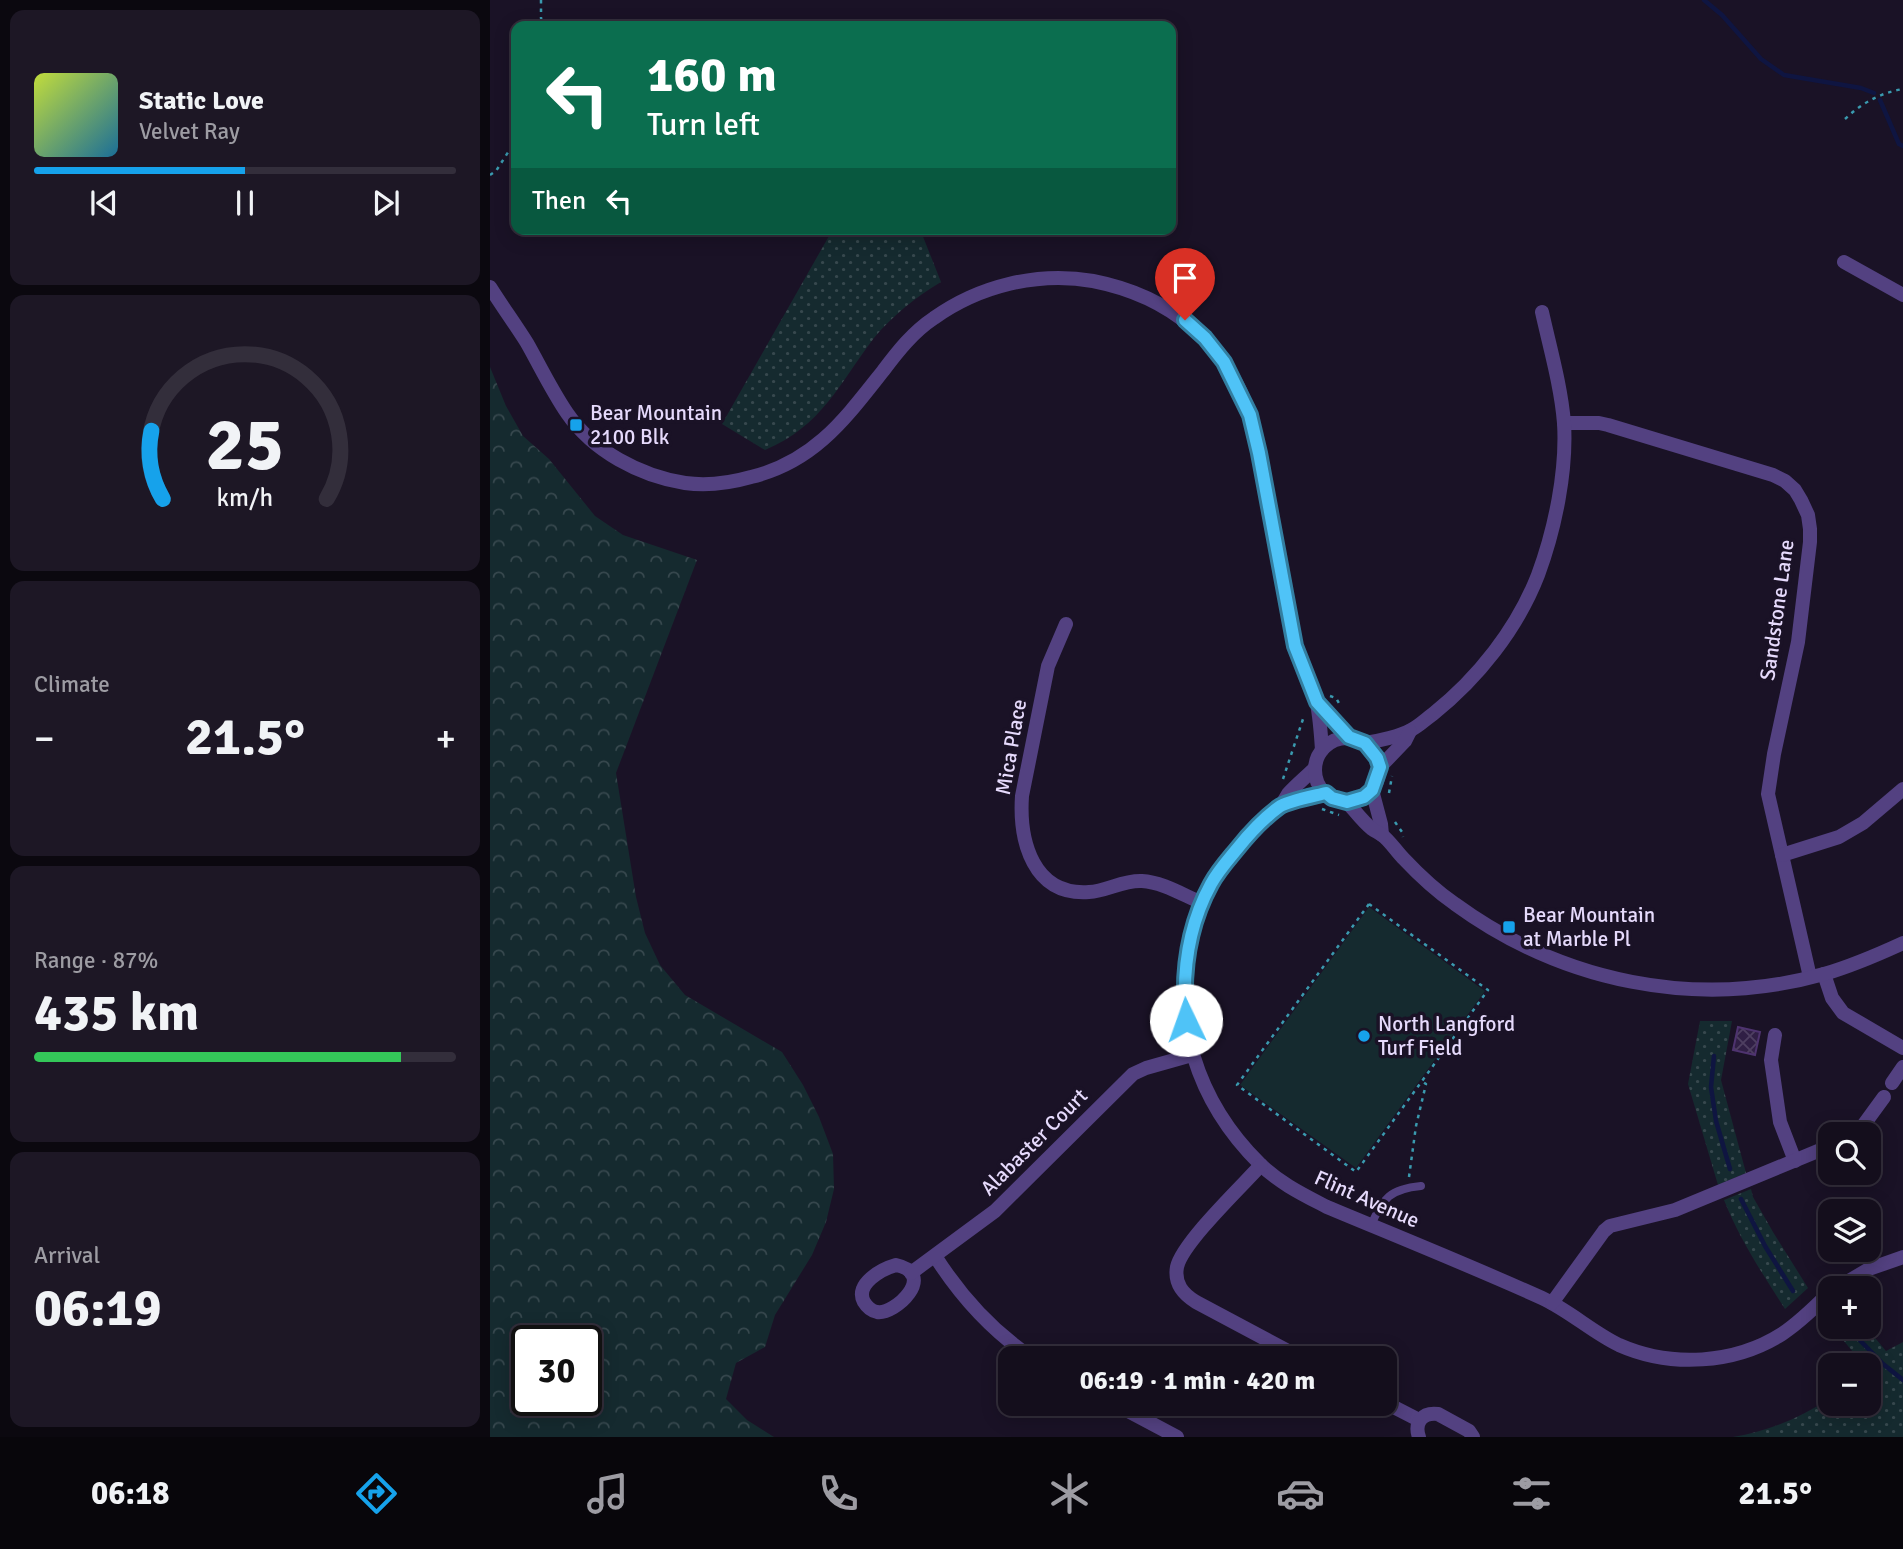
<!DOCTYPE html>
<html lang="en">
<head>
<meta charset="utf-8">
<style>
  :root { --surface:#140e1c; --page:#1d1725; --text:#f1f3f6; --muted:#9d9ca3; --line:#332e3b; --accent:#16a2eb }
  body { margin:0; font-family:Signika,sans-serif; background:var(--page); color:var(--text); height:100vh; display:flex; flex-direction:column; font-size:26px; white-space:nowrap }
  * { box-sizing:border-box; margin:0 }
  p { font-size:23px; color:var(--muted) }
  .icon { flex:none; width:38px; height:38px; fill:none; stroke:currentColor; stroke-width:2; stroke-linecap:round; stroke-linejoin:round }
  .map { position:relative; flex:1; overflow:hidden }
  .details { display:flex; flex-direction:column; gap:10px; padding:10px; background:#0b080f; width:490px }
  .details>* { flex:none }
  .hud { position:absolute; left:21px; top:21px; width:665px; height:214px; border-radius:14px; box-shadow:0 4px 18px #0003,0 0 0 2px var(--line); background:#0b6e4f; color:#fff; overflow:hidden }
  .fabs { position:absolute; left:1328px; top:1122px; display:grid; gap:14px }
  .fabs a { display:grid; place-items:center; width:63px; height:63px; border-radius:14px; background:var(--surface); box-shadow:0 4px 18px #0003,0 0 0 2px var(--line); font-size:35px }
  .speed { position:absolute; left:21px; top:1325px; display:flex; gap:14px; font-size:35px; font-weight:700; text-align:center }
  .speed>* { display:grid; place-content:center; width:91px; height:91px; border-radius:50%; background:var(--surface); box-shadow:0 4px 18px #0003,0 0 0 2px var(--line); line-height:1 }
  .speed .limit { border:4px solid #111; border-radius:10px; background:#fff; color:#111 }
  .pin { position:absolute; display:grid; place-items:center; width:60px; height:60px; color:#fff; margin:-72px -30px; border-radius:50% 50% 50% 0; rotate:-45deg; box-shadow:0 0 7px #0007 }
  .pin .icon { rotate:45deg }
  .me { position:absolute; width:77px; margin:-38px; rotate:357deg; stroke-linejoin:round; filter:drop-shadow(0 0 5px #0008) }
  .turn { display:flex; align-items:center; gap:24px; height:147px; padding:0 21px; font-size:32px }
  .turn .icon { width:91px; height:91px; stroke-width:2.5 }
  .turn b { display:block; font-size:49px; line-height:60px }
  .then { display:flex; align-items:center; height:66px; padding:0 21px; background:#0003; gap:14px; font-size:26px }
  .big { font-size:52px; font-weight:700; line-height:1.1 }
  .details .widget { flex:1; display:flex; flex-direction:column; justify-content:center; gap:10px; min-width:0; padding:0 24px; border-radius:14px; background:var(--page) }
  .details .dial { align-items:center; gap:0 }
  .dial svg { height:182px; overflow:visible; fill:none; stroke:var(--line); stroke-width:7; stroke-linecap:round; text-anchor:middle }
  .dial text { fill:var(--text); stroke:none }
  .song { display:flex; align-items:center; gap:21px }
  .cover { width:84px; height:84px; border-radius:10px; background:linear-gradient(135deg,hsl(70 70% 55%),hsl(200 70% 35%)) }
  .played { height:7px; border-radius:4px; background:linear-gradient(90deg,var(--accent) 50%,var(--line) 50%) }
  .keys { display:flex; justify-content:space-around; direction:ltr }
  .heat { display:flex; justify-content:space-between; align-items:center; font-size:38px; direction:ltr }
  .charge { height:10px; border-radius:5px; background:linear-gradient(90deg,#34c759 87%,var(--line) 0) }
  .trip { position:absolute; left:508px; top:1346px; width:399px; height:70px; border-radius:14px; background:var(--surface); box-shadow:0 4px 18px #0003,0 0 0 2px var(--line); font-weight:700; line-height:70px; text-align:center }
  .dock { display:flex; height:112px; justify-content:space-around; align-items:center; background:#08060b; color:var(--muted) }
  .dock .icon { width:49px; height:49px }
  .dock .selected { color:var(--accent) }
  .dock b { font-size:32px; color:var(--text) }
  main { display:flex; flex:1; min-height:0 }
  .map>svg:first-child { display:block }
  .grass { fill:url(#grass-dots) }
  .forest { fill:url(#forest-crowns); fill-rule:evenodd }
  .pitch { fill:#152a2f }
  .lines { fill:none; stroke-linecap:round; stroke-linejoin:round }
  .stream { stroke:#0f1541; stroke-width:4.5 }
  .building { fill:url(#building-cross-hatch); stroke:#4e336f; stroke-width:2 }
  .path { stroke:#3a9aaf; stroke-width:2.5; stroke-dasharray:3.5 5; stroke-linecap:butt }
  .service { stroke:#534181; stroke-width:8 }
  .minor { stroke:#534181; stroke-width:14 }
  .tertiary { stroke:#534181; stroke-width:14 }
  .route-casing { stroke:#337fa1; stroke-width:18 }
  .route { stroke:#4fc3f7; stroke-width:12 }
  .poi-dot { fill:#16a2eb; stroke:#1a1226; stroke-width:2.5 }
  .labels { text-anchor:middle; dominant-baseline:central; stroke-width:7; stroke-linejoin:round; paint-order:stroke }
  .poi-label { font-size:21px; fill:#e6dafc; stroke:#1a1226; text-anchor:start }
  .street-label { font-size:21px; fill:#e6dafc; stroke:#1a1226 }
</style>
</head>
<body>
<main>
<section class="details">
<div class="widget">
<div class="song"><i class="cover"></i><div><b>Static Love</b><p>Velvet Ray</p></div></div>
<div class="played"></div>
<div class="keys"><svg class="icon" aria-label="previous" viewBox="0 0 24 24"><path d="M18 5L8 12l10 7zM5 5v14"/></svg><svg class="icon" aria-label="pause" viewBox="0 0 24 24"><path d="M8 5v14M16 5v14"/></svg><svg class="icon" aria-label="next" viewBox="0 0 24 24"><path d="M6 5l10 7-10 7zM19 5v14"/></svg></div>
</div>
<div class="widget dial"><svg viewBox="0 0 100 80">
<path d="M14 69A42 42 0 1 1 86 69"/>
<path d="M14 69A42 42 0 0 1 9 39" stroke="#16a2eb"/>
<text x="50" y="56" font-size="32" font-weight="700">25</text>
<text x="50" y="72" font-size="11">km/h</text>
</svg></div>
<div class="widget"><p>Climate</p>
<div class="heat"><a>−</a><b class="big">21.5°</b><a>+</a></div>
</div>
<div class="widget"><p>Range · 87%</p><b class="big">435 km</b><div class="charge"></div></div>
<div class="widget"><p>Arrival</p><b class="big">06:19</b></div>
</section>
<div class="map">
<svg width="1413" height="1437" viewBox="0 0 1413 1437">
  <defs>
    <pattern id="grass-dots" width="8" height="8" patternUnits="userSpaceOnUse" patternTransform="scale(1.75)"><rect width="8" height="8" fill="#152a2f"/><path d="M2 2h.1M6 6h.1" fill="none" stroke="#37484e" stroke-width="1.8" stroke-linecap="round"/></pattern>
    <pattern id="forest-crowns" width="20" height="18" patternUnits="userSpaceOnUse" patternTransform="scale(1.75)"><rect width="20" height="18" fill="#152a2f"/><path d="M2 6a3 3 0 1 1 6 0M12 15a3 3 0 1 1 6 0" fill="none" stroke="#37484e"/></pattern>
    <pattern id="building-cross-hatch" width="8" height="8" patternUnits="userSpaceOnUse" patternTransform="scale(1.75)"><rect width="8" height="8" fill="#301f45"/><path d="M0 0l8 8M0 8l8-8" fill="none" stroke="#4e3f61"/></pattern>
  </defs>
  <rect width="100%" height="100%" fill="#1a1226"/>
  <g class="grass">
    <path d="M 343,229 L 430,229 L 451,282 C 426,297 403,315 384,338 C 349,384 332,426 275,450 L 232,424 Z"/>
    <path d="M 1210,1021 L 1242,1021 L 1231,1080 L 1256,1173 L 1228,1185 L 1198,1084 Z"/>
    <path d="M 1261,1189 L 1263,1197 L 1283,1232 L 1318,1288 L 1295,1309 C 1272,1273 1250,1240 1234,1200 Z"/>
    <path d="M 1342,1327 L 1376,1327 L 1396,1351 L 1413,1342 L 1413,1437 L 1243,1437 C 1278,1431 1311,1418 1340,1398 L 1340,1404 L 1379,1404 L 1379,1365 L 1374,1365 Z"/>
  </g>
  <path class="forest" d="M 0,367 L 16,406 L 33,436 L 59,459 L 105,516 L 133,535 L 207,560 L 126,773 L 146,897 L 155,933 L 170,965 L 195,995 L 292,1052 L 313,1085 L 329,1117 L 343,1154 L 344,1189 L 336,1222 L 322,1255 L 285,1315 L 275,1347 L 246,1363 L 236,1399 L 257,1420 L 284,1437 L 0,1437 ZM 37,1340 L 96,1340 L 96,1400 L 37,1400 Z"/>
  <path class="pitch" d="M 879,907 L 995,991 L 866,1168 L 750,1085 Z"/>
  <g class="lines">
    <g class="stream">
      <path d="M 1214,0 L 1232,15 L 1271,59 L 1294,75 L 1371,88 L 1384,93"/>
      <path d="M 1390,100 L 1409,144 L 1413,146"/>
      <path d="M 1224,1056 L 1221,1087 L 1226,1121 L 1240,1169"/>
      <path d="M 1251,1199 L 1275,1246 L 1303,1291"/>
      <path d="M 1356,1326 L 1393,1364 L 1413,1380"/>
    </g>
  </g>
  <path class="building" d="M 1248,1027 L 1270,1032 L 1265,1055 L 1243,1050 Z"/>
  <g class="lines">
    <g class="path">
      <path d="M 51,0 L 51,18 L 53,26"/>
      <path d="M 1355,119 C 1372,103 1390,93 1413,89"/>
      <path d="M 0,175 L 6,171 L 26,140"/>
      <path d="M 840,696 L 846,698 L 850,705"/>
      <path d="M 793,779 L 814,716"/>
      <path d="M 899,793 L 902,776"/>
      <path d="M 832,809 L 849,815"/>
      <path d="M 905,822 L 912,832 L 913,837"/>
      <path d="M 879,904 L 998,990 L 866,1172 L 747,1085 Z"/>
      <path d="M 919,1177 L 926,1126 L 936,1084 L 930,1080"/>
    </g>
    <path class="service" d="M 881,1225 C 893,1198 900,1189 931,1186"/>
    <g class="minor">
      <path d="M 1354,262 L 1413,295"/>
      <path d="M 1074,423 L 1109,423 L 1118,425 L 1283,475 L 1295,481 L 1305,490 L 1311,500 L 1318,515 L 1320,529 L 1320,542 L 1308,642 L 1284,754 L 1278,794 L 1320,977"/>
      <path d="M 576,624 L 558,666 L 532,796 C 529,841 543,896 599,892 C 617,891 633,880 652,881 C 672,882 693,895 712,903"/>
      <path d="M 875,743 C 888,741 911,736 921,730 C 929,726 936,719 943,714 C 988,678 1027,629 1048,575 C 1065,529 1077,471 1074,423 C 1071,386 1060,348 1052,312"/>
      <path d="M 890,767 L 915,741 L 920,731"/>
      <path d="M 825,768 C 816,777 806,785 798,794 C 795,799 793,803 789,807 C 764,831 740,853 722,883 C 713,898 708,915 703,932 C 678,1017 708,1103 770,1164 C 789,1183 814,1195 837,1207 C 909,1237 981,1266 1052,1298 C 1080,1311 1102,1332 1129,1345 C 1181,1368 1245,1364 1292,1334 C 1310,1322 1325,1307 1340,1292"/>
      <path d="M 792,805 L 836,793"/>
      <path d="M 1292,855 L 1349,837 L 1373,823 L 1413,789"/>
      <path d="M 1334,974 L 1342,998 L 1353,1013 L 1413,1048"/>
      <path d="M 1285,1035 L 1281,1060 L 1290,1122 L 1305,1161"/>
      <path d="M 1402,1083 L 1413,1067"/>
      <path d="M 1367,1134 L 1394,1097"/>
      <path d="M 771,1165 C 753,1185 692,1243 687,1267 C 684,1284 693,1294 706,1302 L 811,1358"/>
      <path d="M 445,1256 C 471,1297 502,1331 542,1358"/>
      <path d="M 406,1265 C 448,1274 405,1315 387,1312 C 382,1311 377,1307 374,1302 C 364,1284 392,1269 406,1265 Z"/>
      <path d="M 421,1273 L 505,1211 L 643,1074 L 656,1068 L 702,1055"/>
      <path d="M 1347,1288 L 1379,1269 L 1413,1257"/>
      <path d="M 1062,1303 L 1114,1231 L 1120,1226 L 1185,1210 L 1340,1146"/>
      <path d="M 894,1402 L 929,1420"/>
      <path d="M 625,1404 L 687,1437"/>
      <path d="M 929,1437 C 924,1423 932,1412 948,1414 L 979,1431 L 983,1437"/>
    </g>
    <g class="tertiary">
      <path d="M 0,287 C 12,306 25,324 37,343 C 50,366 62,391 77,413 C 103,451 150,476 195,483 C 217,486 240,483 261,477 C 324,462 355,419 393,371 C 408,351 423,332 444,318 C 489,286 548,271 603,281 C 680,296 736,342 761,418 C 768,441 772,466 776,490 C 785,536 792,582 801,628 C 804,641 807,654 812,667 C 817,679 824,691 827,704 C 830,719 831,735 832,750"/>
      <path d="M 827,702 L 859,737"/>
      <circle cx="857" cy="770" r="32"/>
      <path d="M 882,790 L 891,824 L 892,835"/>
      <path d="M 857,802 C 865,811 873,822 882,829 C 885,831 889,833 892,835 C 900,841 906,851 913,858 C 929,875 946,891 965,904 C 1072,982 1206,1010 1334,974 C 1361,966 1387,955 1413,943"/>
    </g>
  </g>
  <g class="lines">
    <defs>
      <path id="route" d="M 695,320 L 715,338 L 734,362 L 760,415 L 769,453 L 805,646 L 827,702 L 859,737 L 875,743 L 887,758 L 890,767 L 882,790 L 874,797 L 857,802 L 842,798 L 836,793 C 824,796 797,801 789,807 C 774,818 759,834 747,849 C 738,860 728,871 721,884 C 698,926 692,974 696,1020"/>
    </defs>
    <use href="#route" class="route-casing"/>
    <use href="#route" class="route"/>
  </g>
  <g class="poi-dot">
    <rect x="79" y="418" width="14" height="14" rx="3.5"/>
    <rect x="1012" y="920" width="14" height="14" rx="3.5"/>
    <circle cx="874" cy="1036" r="7"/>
  </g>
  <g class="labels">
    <g class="poi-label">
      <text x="100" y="413">Bear Mountain<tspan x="100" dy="24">2100 Blk</tspan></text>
      <text x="1033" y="915">Bear Mountain<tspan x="1033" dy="24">at Marble Pl</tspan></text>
      <text x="888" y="1024">North Langford<tspan x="888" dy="24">Turf Field</tspan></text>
    </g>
    <g class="street-label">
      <text transform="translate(1287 610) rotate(-82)">Sandstone Lane</text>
      <text transform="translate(521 747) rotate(-80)">Mica Place</text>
      <text transform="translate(544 1142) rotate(-45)">Alabaster Court</text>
      <text transform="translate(877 1199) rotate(24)">Flint Avenue</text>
    </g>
  </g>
</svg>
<div class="fabs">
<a><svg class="icon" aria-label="search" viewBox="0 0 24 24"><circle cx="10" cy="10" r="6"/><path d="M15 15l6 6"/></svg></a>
<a><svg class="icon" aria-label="layers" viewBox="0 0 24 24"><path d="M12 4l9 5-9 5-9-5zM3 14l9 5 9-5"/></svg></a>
<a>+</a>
<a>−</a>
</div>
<div class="speed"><div class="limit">30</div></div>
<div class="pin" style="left:695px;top:320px;background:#d93025"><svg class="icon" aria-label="arrive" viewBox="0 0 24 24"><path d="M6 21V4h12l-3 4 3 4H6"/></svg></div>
<svg class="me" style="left:696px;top:1020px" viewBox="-20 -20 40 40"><circle r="19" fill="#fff"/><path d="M0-13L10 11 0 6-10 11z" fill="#4fc3f7"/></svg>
<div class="trip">06:19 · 1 min · 420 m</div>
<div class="hud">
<div class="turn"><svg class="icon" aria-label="left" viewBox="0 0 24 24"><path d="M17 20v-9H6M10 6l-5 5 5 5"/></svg><div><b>160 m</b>Turn left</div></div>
<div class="then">Then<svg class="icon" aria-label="left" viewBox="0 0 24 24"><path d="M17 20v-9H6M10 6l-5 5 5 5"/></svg></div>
</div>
</div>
</main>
<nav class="dock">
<b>06:18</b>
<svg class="icon selected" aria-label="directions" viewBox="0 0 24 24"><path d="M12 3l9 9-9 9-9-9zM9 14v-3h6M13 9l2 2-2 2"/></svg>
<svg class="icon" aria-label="music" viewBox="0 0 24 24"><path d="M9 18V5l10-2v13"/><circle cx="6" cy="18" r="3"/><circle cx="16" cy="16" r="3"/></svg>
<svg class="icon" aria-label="phone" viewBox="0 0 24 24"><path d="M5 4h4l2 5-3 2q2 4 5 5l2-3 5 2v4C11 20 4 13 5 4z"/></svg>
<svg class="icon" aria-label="climate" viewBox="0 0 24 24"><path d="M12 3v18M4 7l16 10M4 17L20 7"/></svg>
<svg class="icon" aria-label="car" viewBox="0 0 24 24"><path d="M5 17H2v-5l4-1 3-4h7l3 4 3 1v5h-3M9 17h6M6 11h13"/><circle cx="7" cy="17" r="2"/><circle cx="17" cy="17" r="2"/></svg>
<svg class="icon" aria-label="filters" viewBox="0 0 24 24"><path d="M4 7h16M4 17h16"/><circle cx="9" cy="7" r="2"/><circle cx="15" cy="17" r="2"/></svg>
<b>21.5°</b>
</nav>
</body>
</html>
